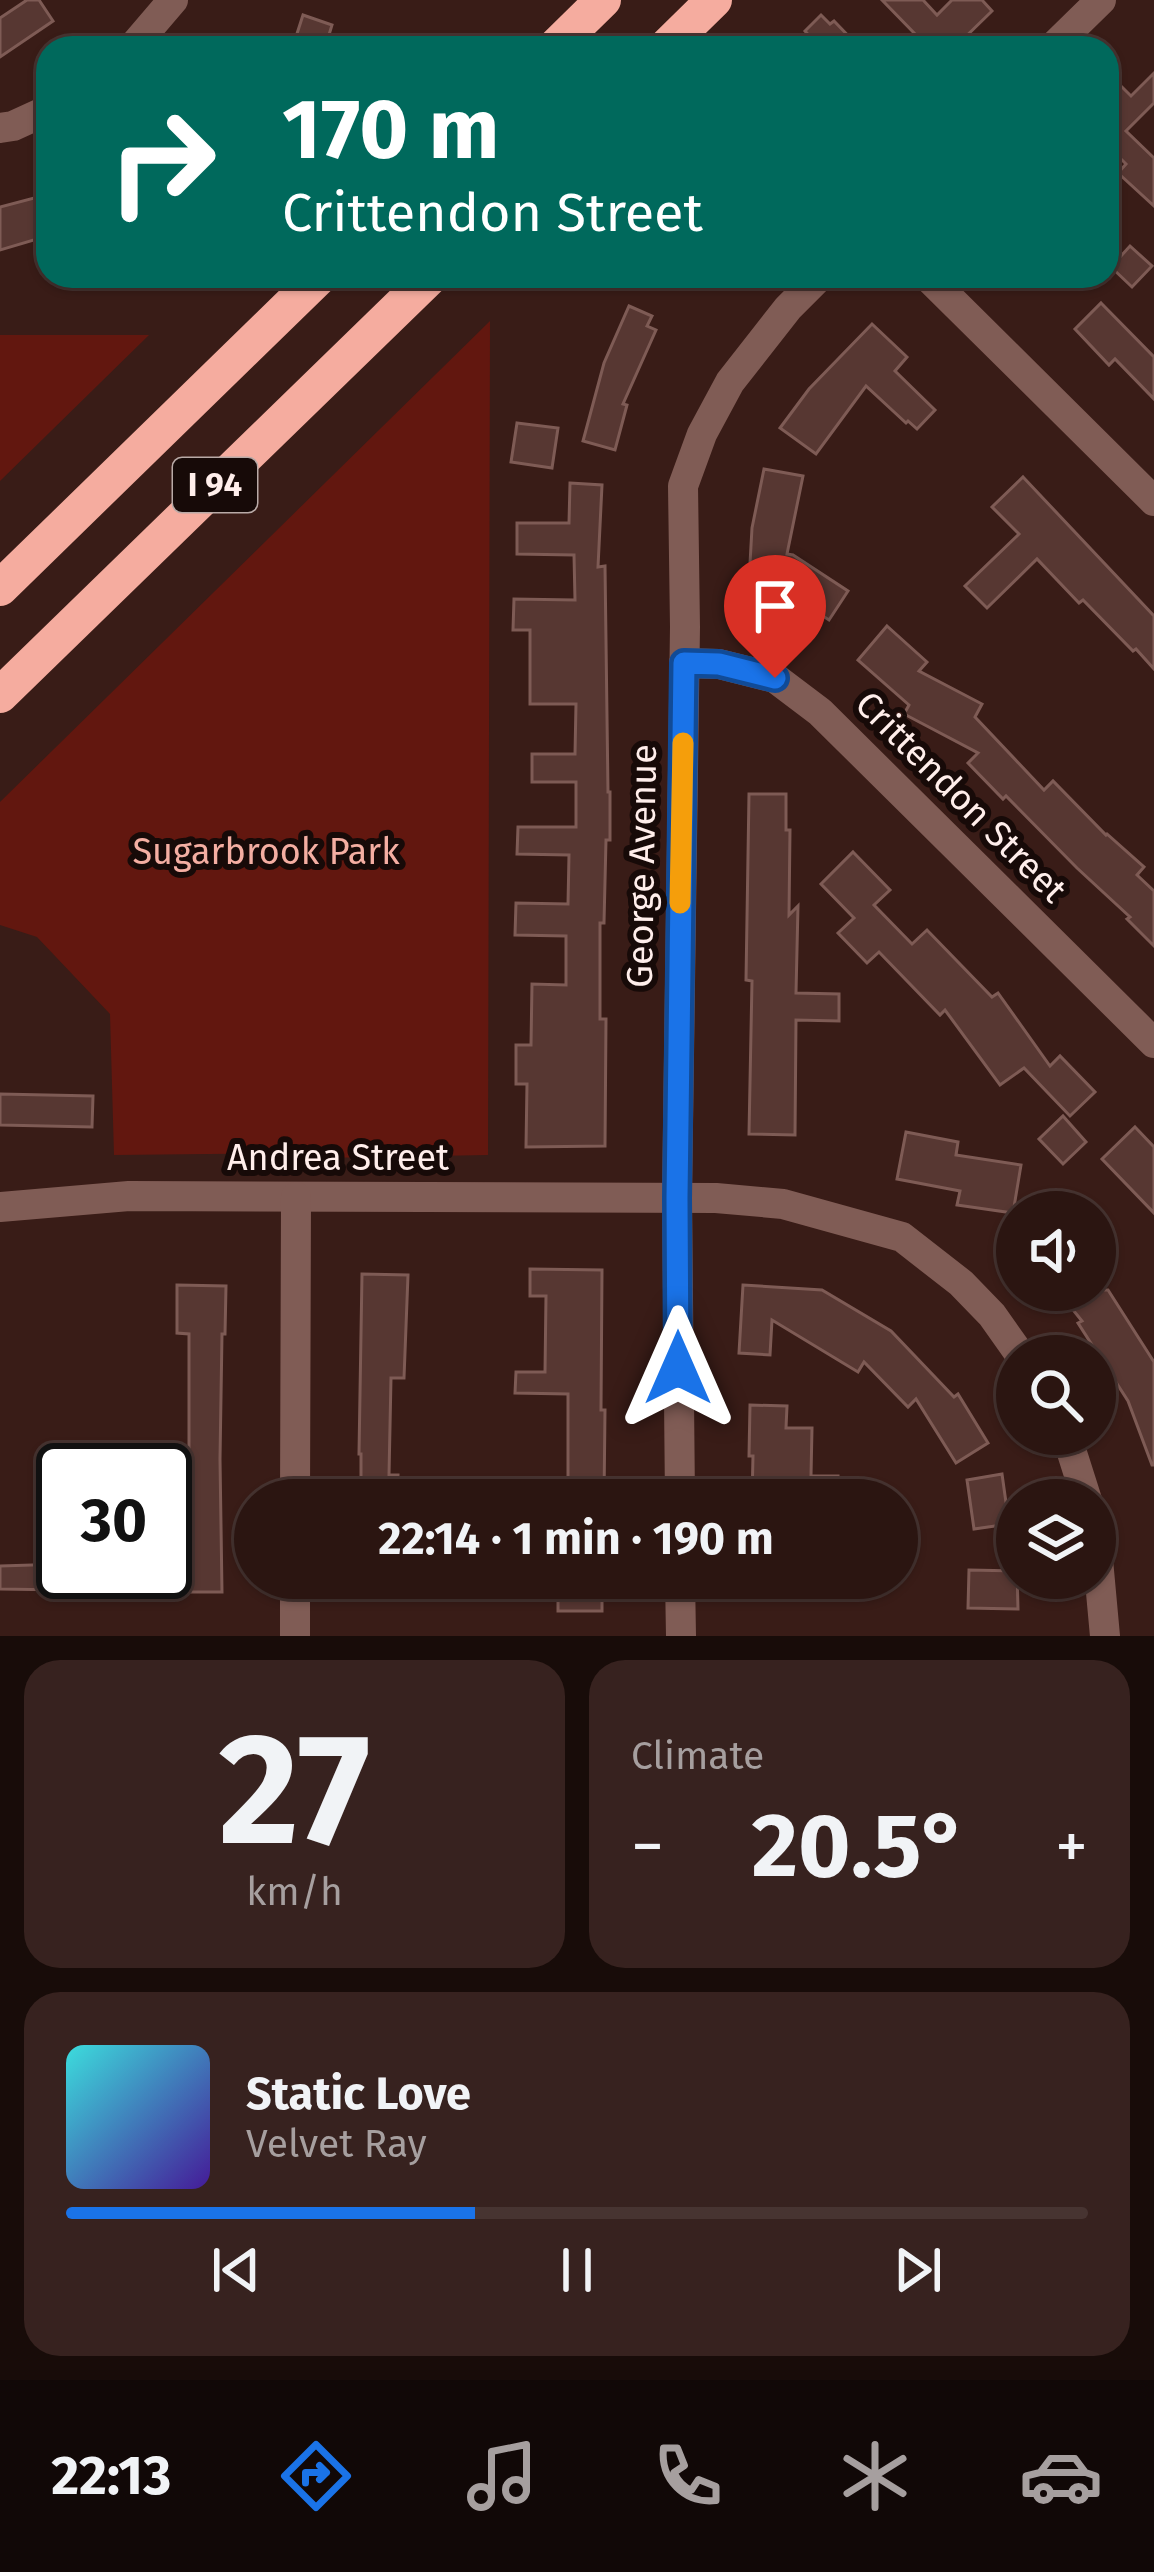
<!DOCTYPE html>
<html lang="en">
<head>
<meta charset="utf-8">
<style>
  :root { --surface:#2b1511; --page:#37221f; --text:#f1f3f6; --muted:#a69f9f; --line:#473431; --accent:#1a73e8 }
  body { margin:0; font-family:"Fira Sans",sans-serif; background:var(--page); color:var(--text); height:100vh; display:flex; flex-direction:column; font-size:45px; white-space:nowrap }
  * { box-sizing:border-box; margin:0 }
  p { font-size:39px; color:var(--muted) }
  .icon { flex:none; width:66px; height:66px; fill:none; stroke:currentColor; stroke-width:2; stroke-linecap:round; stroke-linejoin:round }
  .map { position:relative; height:1636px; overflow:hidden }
  .sheet { display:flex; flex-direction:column; gap:24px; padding:24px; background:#180c09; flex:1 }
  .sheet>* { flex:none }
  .top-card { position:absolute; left:36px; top:36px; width:1083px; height:252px; border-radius:36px; box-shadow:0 3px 9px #0004,0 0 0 3px var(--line); background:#00695c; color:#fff; overflow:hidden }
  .tools { position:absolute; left:996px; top:1191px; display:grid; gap:24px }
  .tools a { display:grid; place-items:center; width:120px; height:120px; border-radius:50%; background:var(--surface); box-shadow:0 3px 9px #0004,0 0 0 3px var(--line); font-size:60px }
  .speed { position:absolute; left:36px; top:1443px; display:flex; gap:24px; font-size:60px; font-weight:700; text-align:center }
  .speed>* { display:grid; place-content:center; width:156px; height:156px; border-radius:50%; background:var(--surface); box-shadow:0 3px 9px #0004,0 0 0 3px var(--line); line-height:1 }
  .speed .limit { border:6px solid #111; border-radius:18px; background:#fff; color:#111 }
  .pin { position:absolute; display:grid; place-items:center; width:102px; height:102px; color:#fff; margin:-123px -51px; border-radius:50% 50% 50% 0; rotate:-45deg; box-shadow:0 0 12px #0007 }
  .pin .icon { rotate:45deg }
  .me { position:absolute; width:132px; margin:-66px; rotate:0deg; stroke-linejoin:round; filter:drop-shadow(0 0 9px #0008) }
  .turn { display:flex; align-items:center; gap:42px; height:252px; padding:0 48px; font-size:54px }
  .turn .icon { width:156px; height:156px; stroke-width:2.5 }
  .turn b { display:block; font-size:84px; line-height:102px }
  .big { font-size:90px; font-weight:700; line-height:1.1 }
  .sheet .card { flex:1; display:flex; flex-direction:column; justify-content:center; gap:18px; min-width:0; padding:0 42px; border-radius:36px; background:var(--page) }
  .sheet .dial { align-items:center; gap:0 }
  .dial b { font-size:156px; line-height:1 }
  .song { display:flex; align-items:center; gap:36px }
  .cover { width:144px; height:144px; border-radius:18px; background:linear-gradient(135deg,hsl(180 70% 55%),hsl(260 70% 35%)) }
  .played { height:12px; border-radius:6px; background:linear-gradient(90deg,var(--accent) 40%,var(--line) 40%) }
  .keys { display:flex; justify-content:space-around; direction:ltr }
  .heat { display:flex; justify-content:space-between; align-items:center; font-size:66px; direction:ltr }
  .sheet .tiles { flex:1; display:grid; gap:24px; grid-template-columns:1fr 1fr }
  .card:last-child { grid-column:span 2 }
  .trip { position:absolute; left:234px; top:1479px; width:684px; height:120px; border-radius:60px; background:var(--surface); box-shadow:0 3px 9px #0004,0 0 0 3px var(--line); font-weight:700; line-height:120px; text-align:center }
  .tab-bar { display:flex; height:192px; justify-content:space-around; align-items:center; background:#110807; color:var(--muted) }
  .tab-bar .icon { width:84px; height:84px }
  .tab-bar .current { color:var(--accent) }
  .tab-bar b { font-size:54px; color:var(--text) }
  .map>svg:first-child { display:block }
  .green { fill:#62170f }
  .building { fill:#573732; stroke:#7e5b55; stroke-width:3 }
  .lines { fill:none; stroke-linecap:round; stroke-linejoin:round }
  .street { stroke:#805c55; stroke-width:30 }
  .highway { stroke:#f5ac9f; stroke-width:36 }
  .route-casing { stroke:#114b97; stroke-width:30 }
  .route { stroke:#1a73e8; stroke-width:21 }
  .slow { stroke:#f59e0b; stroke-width:21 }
  .labels { text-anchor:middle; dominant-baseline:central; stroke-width:12; stroke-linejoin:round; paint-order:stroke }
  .shield { fill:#170a08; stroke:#b9aaa7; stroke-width:3 }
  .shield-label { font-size:33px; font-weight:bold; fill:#ffeeeb }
  .street-label { font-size:36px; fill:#ffeeeb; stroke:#170a08 }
  .park-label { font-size:36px; fill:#f4aea2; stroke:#170a08 }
</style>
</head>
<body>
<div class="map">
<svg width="1154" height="1636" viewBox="0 0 1154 1636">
  <rect width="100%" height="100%" fill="#391c17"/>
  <g class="green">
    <path d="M 490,321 L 488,1155 L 320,1158 L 297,1153 L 114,1155 L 110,1014 L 37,937 L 0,925 L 0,802 Z"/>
    <path d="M 0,335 L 149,335 L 0,481 Z"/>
  </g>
  <g class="building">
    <path d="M 27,0 L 39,0 L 53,21 L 0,57 L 0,18 Z"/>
    <path d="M 882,0 L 923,0 L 937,15 L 952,0 L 982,0 L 992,11 L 954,48 L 902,48 L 916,35 Z"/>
    <path d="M 303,15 L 332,25 L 325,48 L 310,48 L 294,43 Z"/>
    <path d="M 821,15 L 830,24 L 834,21 L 860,48 L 804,48 L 813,40 L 805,31 Z"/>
    <path d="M 1154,73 L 1154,103 L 1126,131 L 1154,158 L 1154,206 L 1118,173 L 1126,164 L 1110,148 L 1107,151 L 1107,102 L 1122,87 L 1131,96 Z"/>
    <path d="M 34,198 L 44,237 L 0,250 L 0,207 Z"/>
    <path d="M 1130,246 L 1152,266 L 1132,287 L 1111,267 Z"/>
    <path d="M 1101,303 L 1154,357 L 1154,399 L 1115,359 L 1109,365 L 1075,329 Z"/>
    <path d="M 629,306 L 652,316 L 647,326 L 656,330 L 623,404 L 627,405 L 615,450 L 583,441 L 604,363 Z"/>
    <path d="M 872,324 L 907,357 L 895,371 L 935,410 L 917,429 L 908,421 L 906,423 L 866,386 L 816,454 L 780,428 L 809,389 Z"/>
    <path d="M 517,423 L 558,428 L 552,468 L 511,462 Z"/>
    <path d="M 764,469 L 803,476 L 787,554 L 793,555 L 848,591 L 829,620 L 803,603 L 748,599 L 752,528 Z"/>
    <path d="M 1023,477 L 1154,616 L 1154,669 L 1136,649 L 1133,651 L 1083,600 L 1079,603 L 1037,559 L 987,608 L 965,586 L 1019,534 L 992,507 Z"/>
    <path d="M 570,483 L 602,485 L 598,567 L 605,566 L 608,792 L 610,792 L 610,840 L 606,840 L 604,923 L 600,923 L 600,1019 L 606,1019 L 605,1146 L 526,1147 L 527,1084 L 516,1084 L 516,1045 L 531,1045 L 532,984 L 566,985 L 566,936 L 515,935 L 516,903 L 568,904 L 569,855 L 517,854 L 518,827 L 576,827 L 576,782 L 532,782 L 532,754 L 575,754 L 576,704 L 530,704 L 530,630 L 513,630 L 514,599 L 575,600 L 574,555 L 517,554 L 517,523 L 569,523 Z"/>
    <path d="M 887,626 L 927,662 L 919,671 L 982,704 L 975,717 L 1044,790 L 1053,781 L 1106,835 L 1107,834 L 1144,867 L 1137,875 L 1154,891 L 1154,946 L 1127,919 L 1130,917 L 1077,868 L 1006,796 L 1003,799 L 968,763 L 978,753 L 904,714 L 909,705 L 858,660 Z"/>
    <path d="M 749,794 L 786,794 L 786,830 L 790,830 L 789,915 L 798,906 L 796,993 L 839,994 L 839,1021 L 796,1020 L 795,1135 L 749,1134 L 752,981 L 746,980 Z"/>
    <path d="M 853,852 L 890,890 L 874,905 L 912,944 L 927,930 L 992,997 L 998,993 L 1050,1066 L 1060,1056 L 1095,1092 L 1070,1116 L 1024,1068 L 1000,1085 L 945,1010 L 940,1015 L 879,952 L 867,963 L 838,933 L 854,918 L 821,884 Z"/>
    <path d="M 0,1094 L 93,1096 L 92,1127 L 0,1125 Z"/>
    <path d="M 1063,1116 L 1086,1142 L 1063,1164 L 1039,1139 Z"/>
    <path d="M 1135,1127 L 1154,1147 L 1154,1213 L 1102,1159 Z"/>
    <path d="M 906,1132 L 958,1142 L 956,1155 L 1021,1165 L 1013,1213 L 957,1205 L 960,1191 L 897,1179 Z"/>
    <path d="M 530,1269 L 602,1270 L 601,1410 L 605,1410 L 604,1500 L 568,1500 L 568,1394 L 515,1393 L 516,1372 L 545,1372 L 546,1296 L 530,1296 Z"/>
    <path d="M 362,1274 L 408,1275 L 404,1378 L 391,1378 L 389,1475 L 398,1475 L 397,1500 L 361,1500 L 361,1454 L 359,1454 Z"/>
    <path d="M 177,1285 L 226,1286 L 225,1334 L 222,1334 L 220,1459 L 222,1592 L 189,1592 L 189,1334 L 177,1333 Z"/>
    <path d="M 743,1285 L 822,1290 L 891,1331 L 954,1397 L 958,1394 L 988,1443 L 956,1463 L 916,1399 L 908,1407 L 864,1362 L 858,1372 L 772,1320 L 770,1355 L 739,1353 Z"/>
    <path d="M 1057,1290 L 1108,1290 L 1154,1362 L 1154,1465 L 1152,1465 L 1128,1401 L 1078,1323 L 1082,1321 Z"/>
    <path d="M 750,1405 L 787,1406 L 786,1428 L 812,1428 L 811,1476 L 838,1476 L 838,1500 L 752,1500 L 753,1456 L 749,1456 Z"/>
    <path d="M 1002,1474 L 1009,1524 L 974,1529 L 967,1480 Z"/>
    <path d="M 63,1564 L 63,1590 L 0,1589 L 0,1566 Z"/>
    <path d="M 969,1570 L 1017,1571 L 1018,1609 L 968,1608 Z"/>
    <rect x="558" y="1578" width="44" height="33"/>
  </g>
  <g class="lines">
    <g class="street">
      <path d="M 132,48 L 173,0"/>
      <path d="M 1052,48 L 1101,0"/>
      <path d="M 0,128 L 13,126 L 48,110"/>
      <path d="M 927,276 L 1154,501"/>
      <path d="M 684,663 L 719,664 L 775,678 L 820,712 L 1154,1043"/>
      <path d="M 0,1207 L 129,1196 L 716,1198 L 783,1204 L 902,1237 L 961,1283 L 992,1315 L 1021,1356"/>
      <path d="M 1066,1434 L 1087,1500"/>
      <path d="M 295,1500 L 296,1197"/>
      <path d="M 680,1500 L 677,1198 L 685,627 L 683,486 L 702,434 L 730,382 L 788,308 L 820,276"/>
      <path d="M 1095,1527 L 1105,1636"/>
      <path d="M 680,1578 L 681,1636"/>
      <path d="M 295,1636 L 295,1578"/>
    </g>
    <g class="highway">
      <path d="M 554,48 L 603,0"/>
      <path d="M 665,48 L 714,0"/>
      <path d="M 0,588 L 320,276"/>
      <path d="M 0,695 L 431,276"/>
    </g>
  </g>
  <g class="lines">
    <defs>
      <path id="route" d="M 678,1368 L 677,1198 L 684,663 L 719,664 L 775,678"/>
    </defs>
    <use href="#route" class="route-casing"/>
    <use href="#route" class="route"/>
    <path class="slow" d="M 680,903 L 683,743"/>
  </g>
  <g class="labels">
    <rect class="shield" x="173" y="458" width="84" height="54" rx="9"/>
    <g class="shield-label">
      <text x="215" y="485">I 94</text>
    </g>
    <g class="street-label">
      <text transform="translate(961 797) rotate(45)">Crittendon Street</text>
      <text transform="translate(642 866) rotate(-89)">George Avenue</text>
      <text x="338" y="1158">Andrea Street</text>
    </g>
    <g class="park-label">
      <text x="266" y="852">Sugarbrook Park</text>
    </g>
  </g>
</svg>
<div class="tools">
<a><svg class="icon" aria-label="sound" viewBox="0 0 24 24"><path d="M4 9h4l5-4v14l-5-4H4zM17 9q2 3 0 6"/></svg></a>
<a><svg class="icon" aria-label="search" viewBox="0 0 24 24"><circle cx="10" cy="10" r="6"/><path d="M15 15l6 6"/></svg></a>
<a><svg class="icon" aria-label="layers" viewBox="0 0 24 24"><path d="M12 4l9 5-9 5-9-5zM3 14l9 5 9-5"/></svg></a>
</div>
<div class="speed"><div class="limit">30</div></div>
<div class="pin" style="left:775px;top:678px;background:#d93025"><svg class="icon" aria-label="arrive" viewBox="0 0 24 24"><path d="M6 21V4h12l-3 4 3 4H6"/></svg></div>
<svg class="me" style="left:678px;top:1368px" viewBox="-20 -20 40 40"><path d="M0-17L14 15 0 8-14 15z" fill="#1a73e8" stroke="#fff" stroke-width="4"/></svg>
<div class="trip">22:14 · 1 min · 190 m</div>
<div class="top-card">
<div class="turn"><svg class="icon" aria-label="right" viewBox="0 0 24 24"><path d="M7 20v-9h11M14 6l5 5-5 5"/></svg><div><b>170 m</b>Crittendon Street</div></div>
</div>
</div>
<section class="sheet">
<div class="tiles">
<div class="card dial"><b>27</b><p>km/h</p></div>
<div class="card"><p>Climate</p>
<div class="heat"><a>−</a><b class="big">20.5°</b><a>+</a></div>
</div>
<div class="card">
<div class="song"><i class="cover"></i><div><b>Static Love</b><p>Velvet Ray</p></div></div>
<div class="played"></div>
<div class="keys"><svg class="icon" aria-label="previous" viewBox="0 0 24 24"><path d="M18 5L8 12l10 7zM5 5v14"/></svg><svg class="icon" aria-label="pause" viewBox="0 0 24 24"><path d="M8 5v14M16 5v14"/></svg><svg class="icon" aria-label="next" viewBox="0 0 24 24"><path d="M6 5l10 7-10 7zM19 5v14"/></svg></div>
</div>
</div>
</section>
<nav class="tab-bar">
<b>22:13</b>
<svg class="icon current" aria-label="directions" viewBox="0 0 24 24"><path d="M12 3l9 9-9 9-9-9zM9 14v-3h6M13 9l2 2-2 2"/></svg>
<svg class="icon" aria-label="music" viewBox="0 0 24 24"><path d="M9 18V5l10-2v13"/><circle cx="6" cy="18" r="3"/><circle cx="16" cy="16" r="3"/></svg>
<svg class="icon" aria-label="phone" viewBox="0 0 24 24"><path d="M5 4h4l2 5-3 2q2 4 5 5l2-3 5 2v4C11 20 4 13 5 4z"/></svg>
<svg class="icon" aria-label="climate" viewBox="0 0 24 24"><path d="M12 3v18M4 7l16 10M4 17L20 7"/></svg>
<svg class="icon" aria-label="car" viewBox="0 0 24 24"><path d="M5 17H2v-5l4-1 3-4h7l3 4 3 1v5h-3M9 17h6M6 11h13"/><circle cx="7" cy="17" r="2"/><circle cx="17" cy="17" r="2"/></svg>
</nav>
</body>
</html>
